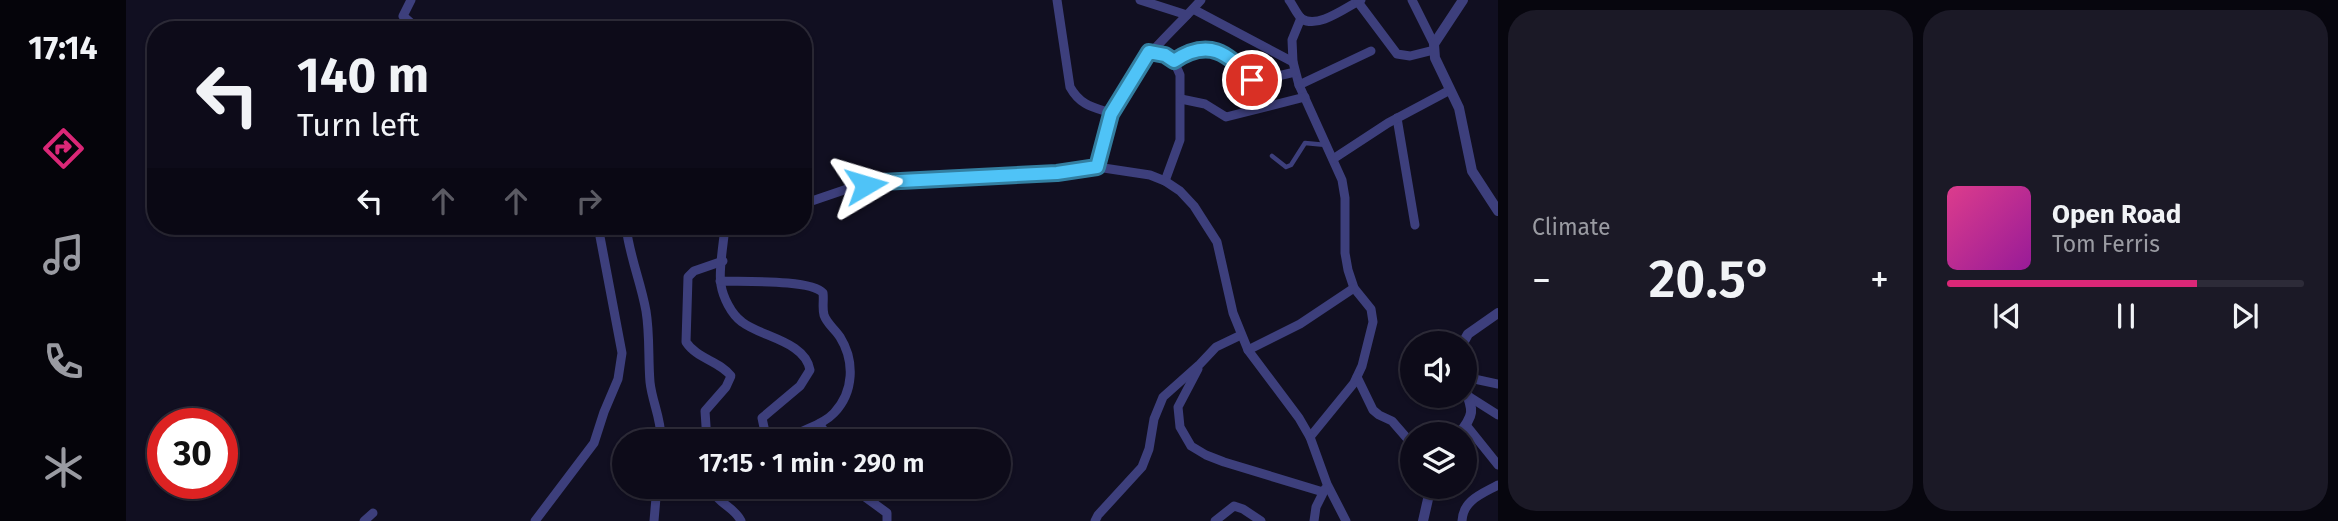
<!DOCTYPE html>
<html lang="en">
<head>
<meta charset="utf-8">
<style>
  :root { --surface:#0d0b19; --page:#1b1926; --text:#f1f3f6; --muted:#9a9ba2; --line:#2d2b38; --accent:#db2777 }
  body { margin:0; font-family:"Fira Sans",sans-serif; background:var(--page); color:var(--text); height:100vh; display:flex; flex-direction:column; font-size:26px; white-space:nowrap }
  * { box-sizing:border-box; margin:0 }
  p { font-size:23px; color:var(--muted) }
  .icon { flex:none; width:38px; height:38px; fill:none; stroke:currentColor; stroke-width:2; stroke-linecap:round; stroke-linejoin:round }
  .map { position:relative; flex:1; overflow:hidden }
  .drawer { display:flex; flex-direction:column; gap:10px; padding:10px; background:#07060e; width:840px }
  .drawer>* { flex:none }
  .top-card { position:absolute; left:21px; top:21px; width:665px; height:214px; border-radius:28px; box-shadow:0 2px 5px #0004,0 0 0 2px var(--line); background:#0d0b19; color:var(--text); overflow:hidden }
  .fabs { position:absolute; left:1274px; top:331px; display:grid; gap:14px }
  .fabs a { display:grid; place-items:center; width:77px; height:77px; border-radius:50%; background:var(--surface); box-shadow:0 2px 5px #0004,0 0 0 2px var(--line); font-size:35px }
  .speed { position:absolute; left:21px; top:408px; display:flex; gap:14px; font-size:35px; font-weight:700; text-align:center }
  .speed>* { display:grid; place-content:center; width:91px; height:91px; border-radius:50%; background:var(--surface); box-shadow:0 2px 5px #0004,0 0 0 2px var(--line); line-height:1 }
  .speed .limit { border:10px solid #d22; background:#fff; color:#111 }
  .pin { position:absolute; display:grid; place-items:center; width:60px; height:60px; color:#fff; margin:-30px; border:4px solid #fff; border-radius:50%; box-shadow:0 2px 7px #0007 }
  .me { position:absolute; width:77px; margin:-38px; rotate:83deg; stroke-linejoin:round; filter:drop-shadow(0 0 5px #0008) }
  .turn { display:flex; align-items:center; gap:24px; height:147px; padding:0 35px; font-size:32px }
  .turn .icon { width:91px; height:91px; stroke-width:2.5 }
  .turn b { display:block; font-size:49px; line-height:60px }
  .lanes { display:flex; align-items:center; height:66px; padding:0 35px; background:#0003; justify-content:center; gap:35px; direction:ltr }
  .lanes .off { opacity:.35 }
  .big { font-size:52px; font-weight:600; line-height:1.1 }
  .drawer .widget { flex:1; display:flex; flex-direction:column; justify-content:center; gap:10px; min-width:0; padding:0 24px; border-radius:28px; background:var(--page) }
  .song { display:flex; align-items:center; gap:21px }
  .cover { width:84px; height:84px; border-radius:10px; background:linear-gradient(135deg,hsl(330 70% 55%),hsl(300 70% 35%)) }
  .played { height:7px; border-radius:4px; background:linear-gradient(90deg,var(--accent) 70%,var(--line) 70%) }
  .keys { display:flex; justify-content:space-around; direction:ltr }
  .heat { display:flex; justify-content:space-between; align-items:center; font-size:38px; direction:ltr }
  .drawer .tiles { flex:1; display:grid; gap:10px; grid-template-columns:repeat(2,1fr) }
  .trip { position:absolute; left:486px; top:429px; width:399px; height:70px; border-radius:35px; background:var(--surface); box-shadow:0 2px 5px #0004,0 0 0 2px var(--line); font-weight:600; line-height:70px; text-align:center }
  main { display:flex; flex:1; min-height:0 }
  .tab-bar { display:flex; flex-direction:column; width:126px; justify-content:space-around; align-items:center; background:#05040a; color:var(--muted) }
  .tab-bar .icon { width:49px; height:49px }
  .tab-bar .current { color:var(--accent) }
  .tab-bar b { font-size:32px; color:var(--text) }
  .map>svg:first-child { display:block }
  .lines { fill:none; stroke-linecap:round; stroke-linejoin:round }
  .service { stroke:#3d3f7c; stroke-width:4.5 }
  .minor { stroke:#3d3f7c; stroke-width:9 }
  .tertiary { stroke:#3d3f7c; stroke-width:10 }
  .route-casing { stroke:#337fa1; stroke-width:18 }
  .route { stroke:#4fc3f7; stroke-width:12 }
</style>
</head>
<body>
<main>
<nav class="tab-bar">
<b>17:14</b>
<svg class="icon current" aria-label="directions" viewBox="0 0 24 24"><path d="M12 3l9 9-9 9-9-9zM9 14v-3h6M13 9l2 2-2 2"/></svg>
<svg class="icon" aria-label="music" viewBox="0 0 24 24"><path d="M9 18V5l10-2v13"/><circle cx="6" cy="18" r="3"/><circle cx="16" cy="16" r="3"/></svg>
<svg class="icon" aria-label="phone" viewBox="0 0 24 24"><path d="M5 4h4l2 5-3 2q2 4 5 5l2-3 5 2v4C11 20 4 13 5 4z"/></svg>
<svg class="icon" aria-label="climate" viewBox="0 0 24 24"><path d="M12 3v18M4 7l16 10M4 17L20 7"/></svg>
</nav>
<div class="map">
<svg width="1372" height="521" viewBox="0 0 1372 521">
  <rect width="100%" height="100%" fill="#110f21"/>
  <g class="lines">
    <path class="service" d="M 1146,156 L 1160,167 L 1165,165 L 1179,143 L 1200,145"/>
    <g class="minor">
      <path d="M 285,0 L 277,16 L 293,30"/>
      <path d="M 931,0 L 944,87 C 954,105 966,107 985,113"/>
      <path d="M 1014,0 L 1061,15"/>
      <path d="M 1163,0 C 1167,5 1171,15 1176,19 C 1193,29 1220,7 1235,0"/>
      <path d="M 1286,0 L 1308,44"/>
      <path d="M 1232,2 L 1271,54 L 1284,56 L 1308,50"/>
      <path d="M 1067,9 L 1167,62"/>
      <path d="M 1175,18 L 1166,40 L 1167,62 L 1173,85 L 1216,180 L 1219,198 L 1219,253 L 1222,270 L 1228,288 L 1245,309 L 1247,322 L 1236,366 L 1228,383 L 1184,437"/>
      <path d="M 1023,52 L 1039,56 L 1048,61 L 1054,75 L 1054,140 L 1039,181"/>
      <path d="M 1048,61 C 1082,38 1102,52 1126,80 L 1131,81 L 1169,72"/>
      <path d="M 1173,85 L 1245,51"/>
      <path d="M 1055,99 L 1079,104 L 1100,117 L 1179,97"/>
      <path d="M 1271,118 L 1289,225"/>
      <path d="M 1207,159 L 1262,123 L 1324,90"/>
      <path d="M 971,167 C 976,150 979,131 985,114 C 1003,67 1043,36 1075,0"/>
      <path d="M 677,204 L 724,188 L 755,182 L 931,173 L 971,167 L 1024,175 L 1039,181 L 1054,191 L 1068,206 L 1091,242 L 1107,313 L 1122,350 L 1173,418 L 1184,437 L 1201,484 L 1220,521"/>
      <path d="M 500,226 C 503,255 515,282 520,311 C 524,335 522,358 524,382 C 526,402 536,420 535,441"/>
      <path d="M 599,226 C 598,241 592,272 595,285 C 597,297 605,314 616,322 C 635,337 679,341 684,370 L 674,386 L 636,418 L 639,432 L 651,441"/>
      <path d="M 594,281 C 615,282 685,279 697,293 C 698,300 696,308 698,315 C 701,324 709,329 714,337 C 729,361 728,392 708,413 C 695,427 674,429 660,441"/>
      <path d="M 1122,350 L 1174,324 L 1228,288"/>
      <path d="M 1072,369 L 1052,407 L 1054,427 L 1065,446 L 1080,455 L 1098,462 L 1197,492"/>
      <path d="M 1231,377 L 1247,410 L 1253,415 L 1266,421 L 1286,444"/>
      <path d="M 1339,377 L 1372,384"/>
      <path d="M 1342,396 L 1372,415"/>
      <path d="M 693,424 L 706,441"/>
      <path d="M 1340,425 L 1372,465"/>
      <path d="M 581,441 L 579,411 L 600,387 L 605,376 C 594,361 571,359 560,342 L 562,277 L 568,271 L 597,261"/>
      <path d="M 585,486 C 590,504 608,506 615,521"/>
      <path d="M 724,486 L 761,513 L 761,521"/>
      <path d="M 238,521 L 247,513"/>
      <path d="M 409,521 L 468,443 L 478,412 L 492,379 L 496,353 L 472,226"/>
      <path d="M 528,521 L 531,486"/>
      <path d="M 969,521 L 972,515 L 1016,467 L 1023,449 L 1028,419 L 1037,397 L 1074,364 L 1090,347 L 1115,335"/>
      <path d="M 1089,521 L 1108,506 L 1117,509 L 1135,521"/>
      <path d="M 1188,521 L 1190,507 L 1199,489"/>
      <path d="M 1336,521 C 1337,500 1356,494 1372,485"/>
    </g>
    <g class="tertiary">
      <path d="M 1337,0 L 1308,44 L 1309,58 L 1333,108 L 1346,171 L 1372,211"/>
      <path d="M 1337,343 L 1342,334 L 1372,313"/>
      <path d="M 1333,434 C 1348,415 1348,411 1339,389"/>
      <path d="M 1297,521 L 1305,486"/>
    </g>
  </g>
  <g class="lines">
    <defs>
      <path id="route" d="M 740,185 L 755,182 L 931,173 L 971,167 L 985,114 L 1023,52 L 1039,55 L 1048,61 C 1082,38 1102,52 1126,80"/>
    </defs>
    <use href="#route" class="route-casing"/>
    <use href="#route" class="route"/>
  </g>
</svg>
<div class="fabs">
<a><svg class="icon" aria-label="sound" viewBox="0 0 24 24"><path d="M4 9h4l5-4v14l-5-4H4zM17 9q2 3 0 6"/></svg></a>
<a><svg class="icon" aria-label="layers" viewBox="0 0 24 24"><path d="M12 4l9 5-9 5-9-5zM3 14l9 5 9-5"/></svg></a>
</div>
<div class="speed"><div class="limit">30</div></div>
<div class="pin" style="left:1126px;top:80px;background:#d93025"><svg class="icon" aria-label="arrive" viewBox="0 0 24 24"><path d="M6 21V4h12l-3 4 3 4H6"/></svg></div>
<svg class="me" style="left:740px;top:185px" viewBox="-20 -20 40 40"><path d="M0-17L14 15 0 8-14 15z" fill="#4fc3f7" stroke="#fff" stroke-width="4"/></svg>
<div class="trip">17:15 · 1 min · 290 m</div>
<div class="top-card">
<div class="turn"><svg class="icon" aria-label="left" viewBox="0 0 24 24"><path d="M17 20v-9H6M10 6l-5 5 5 5"/></svg><div><b>140 m</b>Turn left</div></div>
<div class="lanes"><svg class="icon" aria-label="left" viewBox="0 0 24 24"><path d="M17 20v-9H6M10 6l-5 5 5 5"/></svg><svg class="icon off" aria-label="ahead" viewBox="0 0 24 24"><path d="M12 20V5M6 11l6-6 6 6"/></svg><svg class="icon off" aria-label="ahead" viewBox="0 0 24 24"><path d="M12 20V5M6 11l6-6 6 6"/></svg><svg class="icon off" aria-label="right" viewBox="0 0 24 24"><path d="M7 20v-9h11M14 6l5 5-5 5"/></svg></div>
</div>
</div>
<section class="drawer">
<div class="tiles">
<div class="widget"><p>Climate</p>
<div class="heat"><a>−</a><b class="big">20.5°</b><a>+</a></div>
</div>
<div class="widget">
<div class="song"><i class="cover"></i><div><b>Open Road</b><p>Tom Ferris</p></div></div>
<div class="played"></div>
<div class="keys"><svg class="icon" aria-label="previous" viewBox="0 0 24 24"><path d="M18 5L8 12l10 7zM5 5v14"/></svg><svg class="icon" aria-label="pause" viewBox="0 0 24 24"><path d="M8 5v14M16 5v14"/></svg><svg class="icon" aria-label="next" viewBox="0 0 24 24"><path d="M6 5l10 7-10 7zM19 5v14"/></svg></div>
</div>
</div>
</section>
</main>
</body>
</html>
